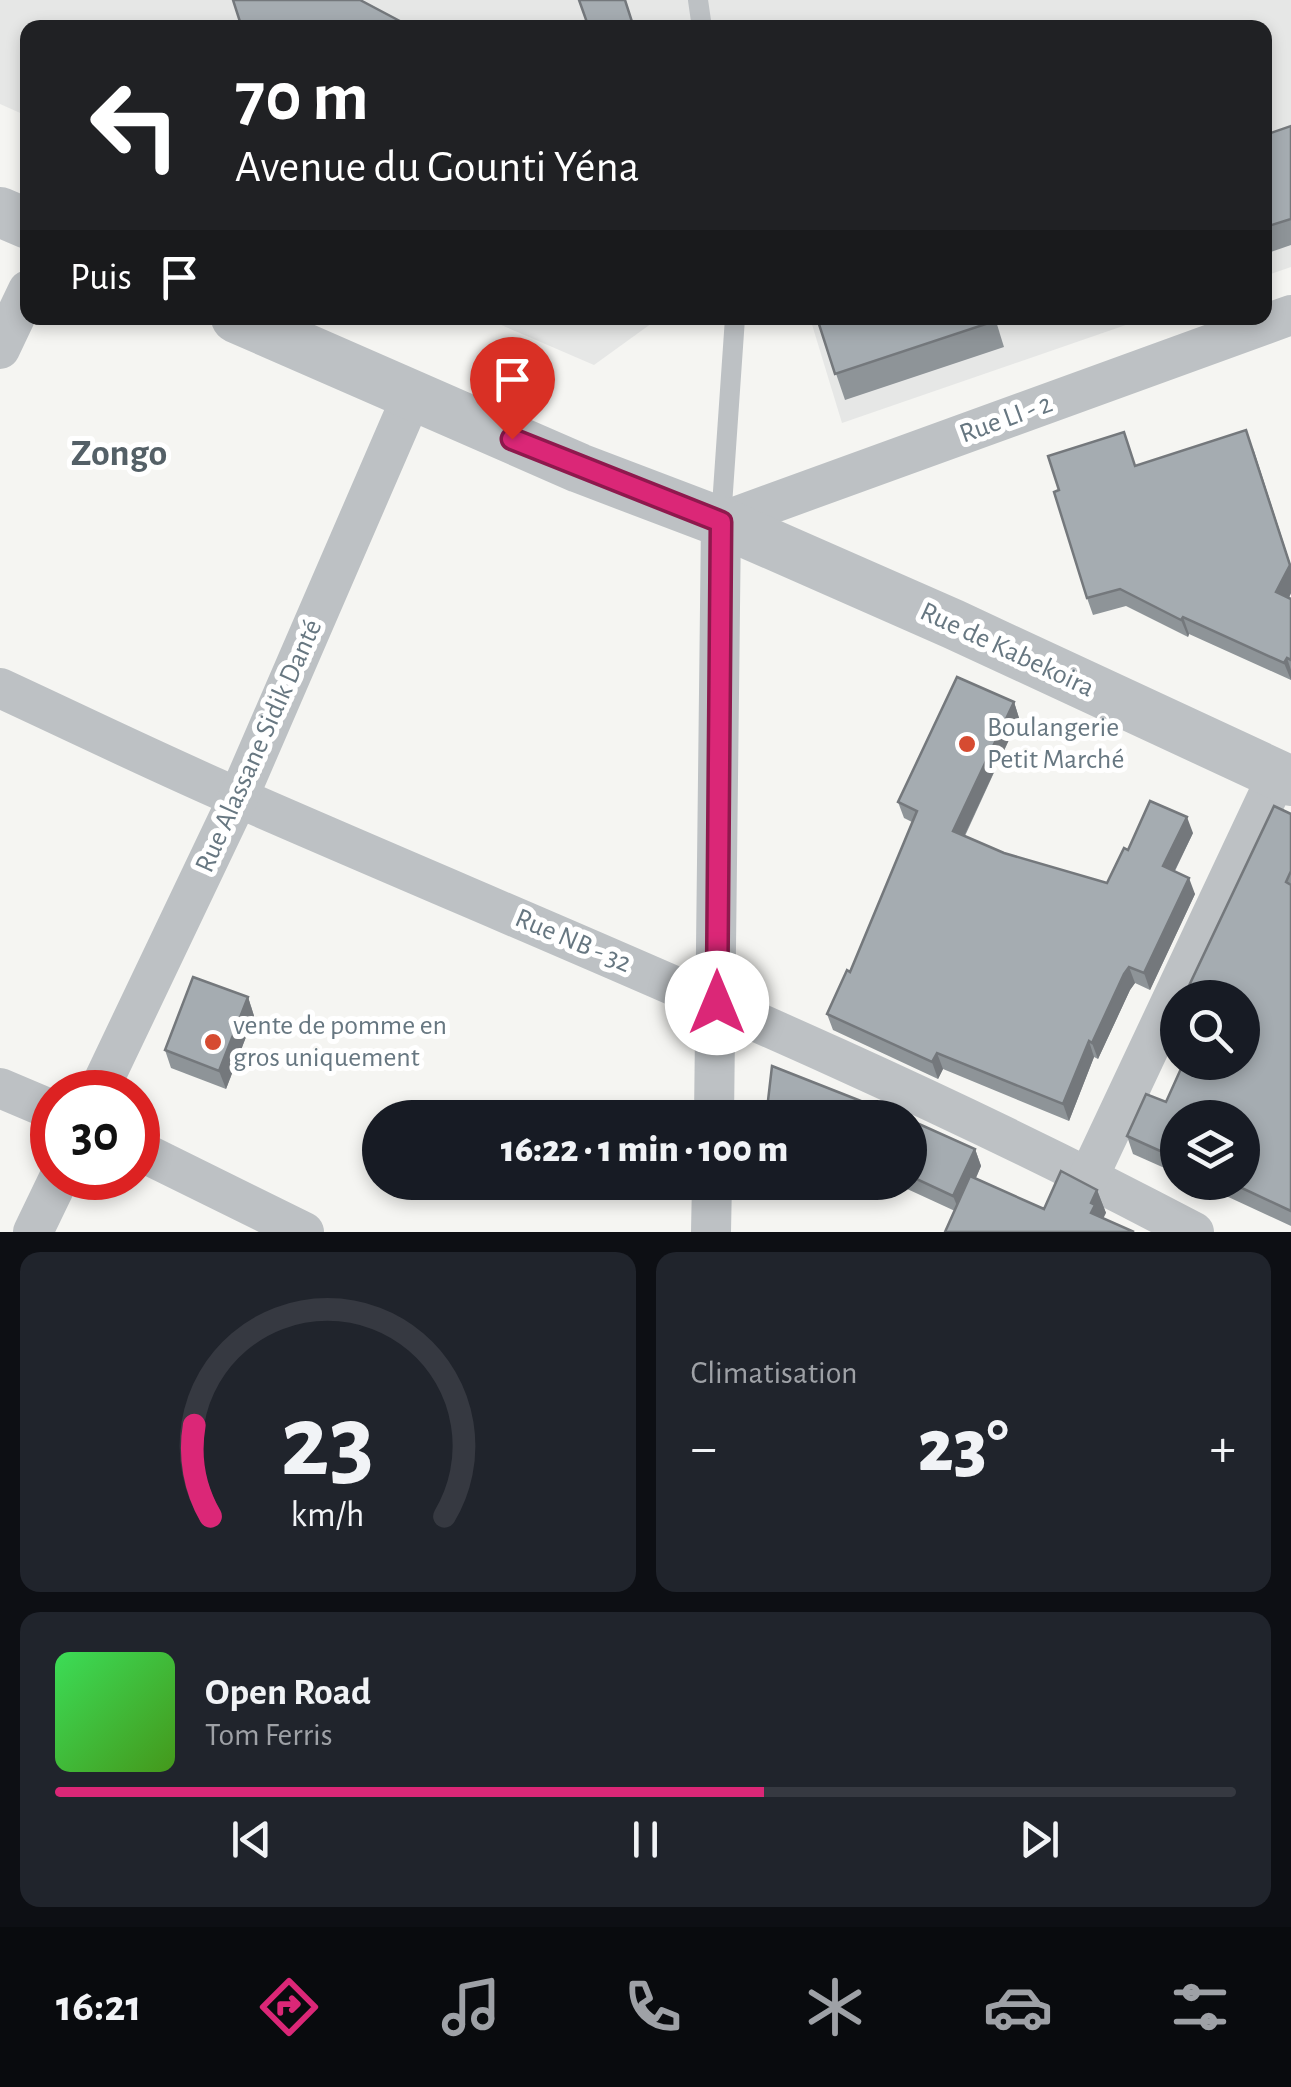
<!DOCTYPE html>
<html lang="fr">
<head>
<meta charset="utf-8">
<style>
  :root { --surface:#171b24; --page:#20242c; --text:#f1f3f6; --muted:#9ea1a6; --line:#363941; --accent:#db2777 }
  body { margin:0; font-family:"Alegreya Sans",sans-serif; background:var(--page); color:var(--text); height:100vh; display:flex; flex-direction:column; font-size:38px; white-space:nowrap }
  * { box-sizing:border-box; margin:0 }
  p { font-size:32px; color:var(--muted) }
  .icon { flex:none; width:55px; height:55px; fill:none; stroke:currentColor; stroke-width:2; stroke-linecap:round; stroke-linejoin:round }
  .map { position:relative; height:1232px; overflow:hidden }
  .side { display:flex; flex-direction:column; gap:20px; padding:20px; background:#0d0f14; flex:1 }
  .side>* { flex:none }
  .hud { position:absolute; left:20px; top:20px; width:1252px; height:305px; border-radius:20px; box-shadow:0 5px 15px #0003; background:#202124; color:#fff; overflow:hidden }
  .fabs { position:absolute; left:1160px; top:980px; display:grid; gap:20px }
  .fabs a { display:grid; place-items:center; width:100px; height:100px; border-radius:50%; background:var(--surface); box-shadow:0 5px 15px #0003; font-size:50px }
  .speed { position:absolute; left:30px; top:1070px; display:flex; gap:20px; font-size:50px; font-weight:700; text-align:center }
  .speed>* { display:grid; place-content:center; width:130px; height:130px; border-radius:50%; background:var(--surface); box-shadow:0 5px 15px #0003; line-height:1 }
  .speed .limit { border:15px solid #d22; background:#fff; color:#111 }
  .pin { position:absolute; display:grid; place-items:center; width:85px; height:85px; color:#fff; margin:-102px -42px; border-radius:50% 50% 50% 0; rotate:-45deg; box-shadow:0 0 10px #0007 }
  .pin .icon { rotate:45deg }
  .me { position:absolute; width:110px; margin:-55px; rotate:0deg; stroke-linejoin:round; filter:drop-shadow(0 0 8px #0008) }
  .turn { display:flex; align-items:center; gap:35px; height:210px; padding:0 50px; font-size:45px }
  .turn .icon { width:130px; height:130px; stroke-width:2.5 }
  .turn b { display:block; font-size:70px; line-height:85px }
  .then { display:flex; align-items:center; height:95px; padding:0 50px; background:#0003; gap:20px; font-size:38px }
  .big { font-size:75px; font-weight:800; line-height:1.1 }
  .side .card { flex:1; display:flex; flex-direction:column; justify-content:center; gap:15px; min-width:0; padding:0 35px; border-radius:20px; background:var(--page) }
  .side .dial { align-items:center; gap:0 }
  .dial svg { height:260px; overflow:visible; fill:none; stroke:var(--line); stroke-width:7; stroke-linecap:round; text-anchor:middle }
  .dial text { fill:var(--text); stroke:none }
  .song { display:flex; align-items:center; gap:30px }
  .cover { width:120px; height:120px; border-radius:15px; background:linear-gradient(135deg,hsl(130 70% 55%),hsl(100 70% 35%)) }
  .played { height:10px; border-radius:5px; background:linear-gradient(90deg,var(--accent) 60%,var(--line) 60%) }
  .keys { display:flex; justify-content:space-around; direction:ltr }
  .heat { display:flex; justify-content:space-between; align-items:center; font-size:55px; direction:ltr }
  .side .tiles { flex:1; display:grid; gap:20px; grid-template-columns:1fr 1fr }
  .card:last-child { grid-column:span 2 }
  .trip { position:absolute; left:362px; top:1100px; width:565px; height:100px; border-radius:50px; background:var(--surface); box-shadow:0 5px 15px #0003; font-weight:800; line-height:100px; text-align:center }
  .menu { display:flex; height:160px; justify-content:space-around; align-items:center; background:#090b0e; color:var(--muted) }
  .menu .icon { width:70px; height:70px }
  .menu .on { color:var(--accent) }
  .menu b { font-size:45px; color:var(--text) }
  .map>svg:first-child { display:block }
  .built { fill:#e6e7e6 }
  .lines { fill:none; stroke-linecap:round; stroke-linejoin:round }
  .service { stroke:#bdc1c4; stroke-width:20 }
  .minor { stroke:#bdc1c4; stroke-width:40 }
  .tertiary { stroke:#bdc1c4; stroke-width:50 }
  .wall { fill:#8e9498 }
  .shaded-wall { fill:#74787c }
  .building { fill:#a5acb1; stroke:#74787c; stroke-width:2.5 }
  .route-casing { stroke:#8e194d; stroke-width:25 }
  .route { stroke:#db2777; stroke-width:18 }
  .poi-dot { fill:#d64b31; stroke:#fff; stroke-width:4 }
  .labels { text-anchor:middle; dominant-baseline:central; stroke-width:10; stroke-linejoin:round; paint-order:stroke }
  .street-label { font-size:28px; fill:#677781; stroke:#fff }
  .poi-label { font-size:28px; fill:#677781; stroke:#fff; text-anchor:start }
  .district-label { font-size:38px; font-weight:bold; fill:#546067; stroke:#fff }
</style>
</head>
<body>
<div class="map">
<svg width="1291" height="1232" viewBox="0 0 1291 1232">
  <rect width="100%" height="100%" fill="#f5f5f2"/>
  <g class="built">
    <path d="M 0,0 L 1291,0 L 1291,267 L 1265,276 L 1265,28 L 28,28 L 27,116 L 0,104 Z"/>
    <path d="M 485,318 L 659,318 L 594,365 Z"/>
    <path d="M 810,318 L 1146,318 L 842,423 Z"/>
  </g>
  <g class="lines">
    <g class="service">
      <path d="M 698,0 L 702,28"/>
      <path d="M 721,520 L 735,318"/>
    </g>
    <g class="minor">
      <path d="M 0,349 L 28,290"/>
      <path d="M 0,688 C 80,725 160,764 241,799 C 561,939 885,1068 1194,1232"/>
      <path d="M 0,1088 L 52,1110"/>
      <path d="M 98,1092 L 238,798 L 412,396"/>
      <path d="M 714,1118 L 721,522 L 1291,315"/>
      <path d="M 138,1150 L 304,1232"/>
      <path d="M 1089,1176 L 1278,774"/>
      <path d="M 33,1232 L 59,1178"/>
      <path d="M 711,1232 L 712,1182"/>
    </g>
    <g class="tertiary">
      <path d="M 0,212 L 28,224"/>
      <path d="M 236,318 L 579,468 L 721,522 L 953,624 L 1291,781"/>
    </g>
  </g>
  <g class="wall">
    <path d="M 1291,126 L 1291,245 L 1265,254 L 1265,135 Z"/>
    <path d="M 817,318 L 995,318 L 1004,347 L 845,400 Z"/>
    <path d="M 1135,466 L 1291,566 L 1291,593 L 1289,598 L 1291,599 L 1291,680 L 1189,634 L 1188,637 L 1126,606 L 1093,615 L 1087,598 Z"/>
    <path d="M 1014,702 L 1019,718 L 965,836 L 1004,853 L 1107,883 L 1128,850 L 1193,833 L 1175,871 L 1195,894 L 1150,990 L 1135,983 L 1130,990 L 1098,1059 L 1094,1057 L 1069,1121 L 943,1069 L 938,1079 L 833,1030 L 827,1014 L 850,972 L 912,822 L 904,818 L 898,802 Z"/>
    <path d="M 1291,814 L 1291,1226 L 1196,1182 L 1242,1182 L 1178,1118 L 1178,1174 L 1133,1154 L 1127,1136 L 1166,1102 L 1242,998 L 1190,998 L 1187,990 Z"/>
    <path d="M 248,997 L 254,1016 L 226,1089 L 171,1068 L 165,1050 Z"/>
    <path d="M 910,1120 L 975,1149 L 981,1166 L 976,1178 L 1044,1209 L 1097,1190 L 1106,1213 L 955,1211 L 892,1182 L 910,1182 Z"/>
    <path d="M 846,1182 L 882,1182 L 876,1196 Z"/>
  </g>
  <g class="shaded-wall">
    <path d="M 1253,448 L 1291,566 L 1291,593 L 1283,610 L 1276,592 Z"/>
    <path d="M 1183,617 L 1189,634 L 1188,637 L 1181,620 Z"/>
    <path d="M 1287,658 L 1291,670 L 1291,680 L 1284,663 Z"/>
    <path d="M 1014,702 L 1019,718 L 959,847 L 953,831 Z"/>
    <path d="M 1187,817 L 1193,833 L 1169,882 L 1163,866 Z"/>
    <path d="M 1189,878 L 1195,894 L 1150,990 L 1144,973 Z"/>
    <path d="M 1129,967 L 1135,983 L 1130,990 L 1098,1059 L 1092,1043 L 1124,974 Z"/>
    <path d="M 248,997 L 254,1016 L 226,1089 L 219,1071 Z"/>
    <path d="M 1089,1041 L 1094,1057 L 1069,1121 L 1063,1104 Z"/>
    <path d="M 937,1053 L 943,1069 L 938,1079 L 932,1062 Z"/>
    <path d="M 975,1149 L 981,1166 L 960,1213 L 953,1196 Z"/>
    <path d="M 871,1182 L 882,1182 L 876,1196 Z"/>
    <path d="M 1097,1190 L 1106,1213 L 1101,1223 L 1091,1213 L 1091,1203 Z"/>
  </g>
  <g class="building">
    <path d="M 233,0 L 360,0 L 413,28 L 242,28 Z"/>
    <path d="M 579,0 L 625,0 L 634,28 L 589,28 Z"/>
    <path d="M 1291,126 L 1291,219 L 1265,227 L 1265,135 Z"/>
    <path d="M 817,318 L 994,318 L 995,321 L 835,374 Z"/>
    <path d="M 1246,430 L 1290,565 L 1276,592 L 1291,599 L 1291,660 L 1287,658 L 1284,663 L 1183,617 L 1181,620 L 1120,589 L 1087,598 L 1054,492 L 1059,490 L 1048,456 L 1124,432 L 1135,466 Z"/>
    <path d="M 957,677 L 1014,702 L 953,831 L 1004,853 L 1107,883 L 1124,848 L 1128,850 L 1150,801 L 1187,817 L 1163,866 L 1189,878 L 1144,973 L 1129,967 L 1124,974 L 1092,1043 L 1089,1041 L 1063,1104 L 937,1053 L 932,1062 L 827,1014 L 847,970 L 850,972 L 917,811 L 898,802 Z"/>
    <path d="M 1274,806 L 1291,814 L 1291,871 L 1286,882 L 1291,885 L 1291,1211 L 1229,1182 L 1242,1182 L 1242,1118 L 1178,1118 L 1178,1159 L 1127,1136 L 1146,1094 L 1166,1102 L 1184,1062 L 1242,1062 L 1242,998 L 1204,998 L 1187,990 Z"/>
    <path d="M 193,977 L 248,997 L 219,1071 L 165,1050 Z"/>
    <path d="M 772,1066 L 904,1118 L 766,1118 Z"/>
    <path d="M 910,1120 L 975,1149 L 953,1196 L 910,1176 Z"/>
    <path d="M 1061,1171 L 1097,1190 L 1091,1203 L 1095,1205 L 1091,1213 L 1134,1232 L 945,1232 L 970,1176 L 1044,1209 Z"/>
  </g>
  <g class="lines">
    <defs>
      <path id="route" d="M 512,439 L 721,522 L 717,1003"/>
    </defs>
    <use href="#route" class="route-casing"/>
    <use href="#route" class="route"/>
  </g>
  <g class="poi-dot">
    <circle cx="967" cy="744" r="10"/>
    <circle cx="213" cy="1042" r="10"/>
  </g>
  <g class="labels">
    <g class="street-label">
      <text transform="translate(1006 419) rotate(-20)">Rue LI - 2</text>
      <text transform="translate(1007 650) rotate(25)">Rue de Kabekoira</text>
      <text transform="translate(259 746) rotate(-66)">Rue Alassane Sidik Danté</text>
      <text transform="translate(573 941) rotate(23)">Rue NB - 32</text>
    </g>
    <g class="poi-label">
      <text x="987" y="728">Boulangerie<tspan x="987" dy="32">Petit Marché</tspan></text>
      <text x="233" y="1026">vente de pomme en<tspan x="233" dy="32">gros uniquement</tspan></text>
    </g>
    <g class="district-label">
      <text x="119" y="454">Zongo</text>
    </g>
  </g>
</svg>
<div class="fabs">
<a><svg class="icon" aria-label="search" viewBox="0 0 24 24"><circle cx="10" cy="10" r="6"/><path d="M15 15l6 6"/></svg></a>
<a><svg class="icon" aria-label="layers" viewBox="0 0 24 24"><path d="M12 4l9 5-9 5-9-5zM3 14l9 5 9-5"/></svg></a>
</div>
<div class="speed"><div class="limit">30</div></div>
<div class="pin" style="left:512px;top:439px;background:#d93025"><svg class="icon" aria-label="arrive" viewBox="0 0 24 24"><path d="M6 21V4h12l-3 4 3 4H6"/></svg></div>
<svg class="me" style="left:717px;top:1003px" viewBox="-20 -20 40 40"><circle r="19" fill="#fff"/><path d="M0-13L10 11 0 6-10 11z" fill="#db2777"/></svg>
<div class="trip">16:22 · 1 min · 100 m</div>
<div class="hud">
<div class="turn"><svg class="icon" aria-label="left" viewBox="0 0 24 24"><path d="M17 20v-9H6M10 6l-5 5 5 5"/></svg><div><b>70 m</b>Avenue du Gounti Yéna</div></div>
<div class="then">Puis<svg class="icon" aria-label="arrive" viewBox="0 0 24 24"><path d="M6 21V4h12l-3 4 3 4H6"/></svg></div>
</div>
</div>
<section class="side">
<div class="tiles">
<div class="card dial"><svg viewBox="0 0 100 80">
<path d="M14 69A42 42 0 1 1 86 69"/>
<path d="M14 69A42 42 0 0 1 9 41" stroke="#db2777"/>
<text x="50" y="56" font-size="32" font-weight="700">23</text>
<text x="50" y="72" font-size="11">km/h</text>
</svg></div>
<div class="card"><p>Climatisation</p>
<div class="heat"><a>−</a><b class="big">23°</b><a>+</a></div>
</div>
<div class="card">
<div class="song"><i class="cover"></i><div><b>Open Road</b><p>Tom Ferris</p></div></div>
<div class="played"></div>
<div class="keys"><svg class="icon" aria-label="previous" viewBox="0 0 24 24"><path d="M18 5L8 12l10 7zM5 5v14"/></svg><svg class="icon" aria-label="pause" viewBox="0 0 24 24"><path d="M8 5v14M16 5v14"/></svg><svg class="icon" aria-label="next" viewBox="0 0 24 24"><path d="M6 5l10 7-10 7zM19 5v14"/></svg></div>
</div>
</div>
</section>
<nav class="menu">
<b>16:21</b>
<svg class="icon on" aria-label="directions" viewBox="0 0 24 24"><path d="M12 3l9 9-9 9-9-9zM9 14v-3h6M13 9l2 2-2 2"/></svg>
<svg class="icon" aria-label="music" viewBox="0 0 24 24"><path d="M9 18V5l10-2v13"/><circle cx="6" cy="18" r="3"/><circle cx="16" cy="16" r="3"/></svg>
<svg class="icon" aria-label="phone" viewBox="0 0 24 24"><path d="M5 4h4l2 5-3 2q2 4 5 5l2-3 5 2v4C11 20 4 13 5 4z"/></svg>
<svg class="icon" aria-label="climate" viewBox="0 0 24 24"><path d="M12 3v18M4 7l16 10M4 17L20 7"/></svg>
<svg class="icon" aria-label="car" viewBox="0 0 24 24"><path d="M5 17H2v-5l4-1 3-4h7l3 4 3 1v5h-3M9 17h6M6 11h13"/><circle cx="7" cy="17" r="2"/><circle cx="17" cy="17" r="2"/></svg>
<svg class="icon" aria-label="filters" viewBox="0 0 24 24"><path d="M4 7h16M4 17h16"/><circle cx="9" cy="7" r="2"/><circle cx="15" cy="17" r="2"/></svg>
</nav>
</body>
</html>
